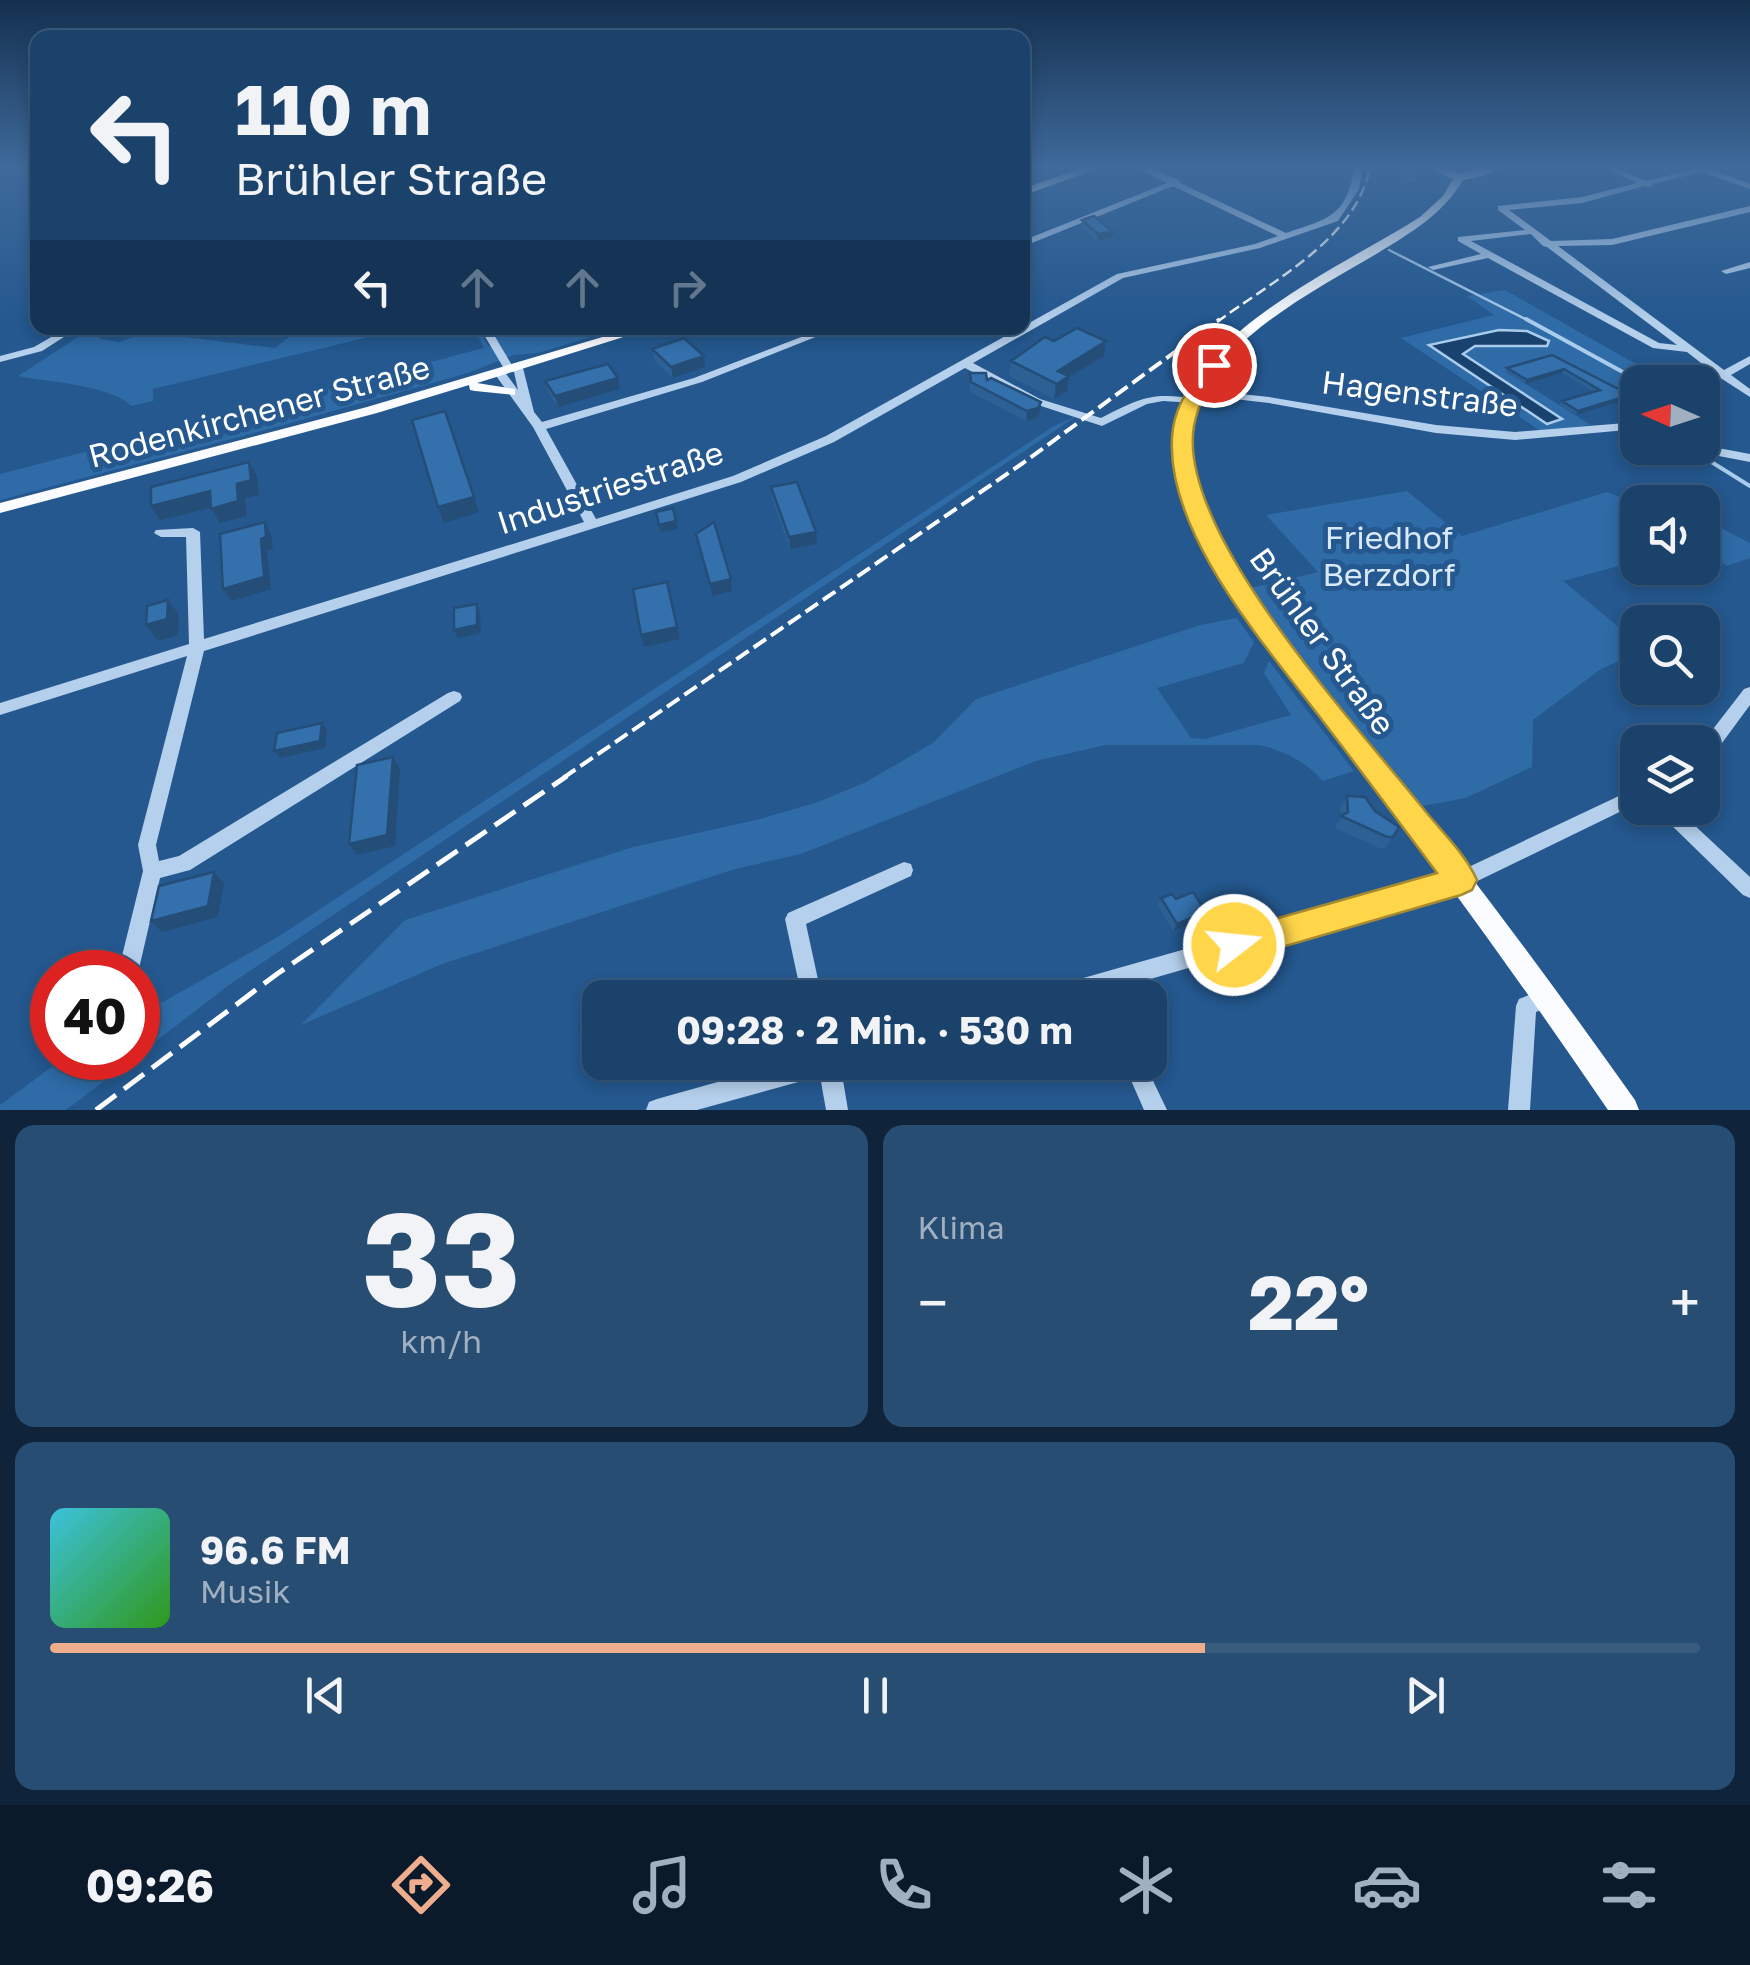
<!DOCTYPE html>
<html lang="de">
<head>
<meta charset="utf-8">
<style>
  :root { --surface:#1b426b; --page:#284d73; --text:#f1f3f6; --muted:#a0b0c1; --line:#395b7e; --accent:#eead8d }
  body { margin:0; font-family:"Golos Text",sans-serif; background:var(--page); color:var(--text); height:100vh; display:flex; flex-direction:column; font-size:38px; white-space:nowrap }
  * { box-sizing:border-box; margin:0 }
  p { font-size:32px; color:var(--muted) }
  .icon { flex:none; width:55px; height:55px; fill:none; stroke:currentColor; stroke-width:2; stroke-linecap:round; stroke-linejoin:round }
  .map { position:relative; height:1110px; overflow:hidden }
  .sheet { display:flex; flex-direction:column; gap:15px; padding:15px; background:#0f243b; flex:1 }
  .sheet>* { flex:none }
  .top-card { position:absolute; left:30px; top:30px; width:1000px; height:305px; border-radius:20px; box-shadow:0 5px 15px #0003,0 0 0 2px var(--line); background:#1b426b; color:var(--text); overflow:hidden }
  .needle { width:65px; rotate:273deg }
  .fabs { position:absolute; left:1620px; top:365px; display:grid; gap:20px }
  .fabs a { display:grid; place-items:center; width:100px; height:100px; border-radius:20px; background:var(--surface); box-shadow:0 5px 15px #0003,0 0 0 2px var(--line); font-size:50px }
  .speed { position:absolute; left:30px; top:950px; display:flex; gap:20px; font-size:50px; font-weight:700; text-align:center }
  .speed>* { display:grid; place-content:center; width:130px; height:130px; border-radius:50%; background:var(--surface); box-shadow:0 5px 15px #0003,0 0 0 2px var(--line); line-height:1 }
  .speed .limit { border:15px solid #d22; background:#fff; color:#111 }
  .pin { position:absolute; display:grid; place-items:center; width:85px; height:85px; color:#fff; margin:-42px; border:5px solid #fff; border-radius:50%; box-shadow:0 2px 10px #0007 }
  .me { position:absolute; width:110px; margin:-55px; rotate:74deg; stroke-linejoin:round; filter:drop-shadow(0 0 8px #0008) }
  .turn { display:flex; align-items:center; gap:35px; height:210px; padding:0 40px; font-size:45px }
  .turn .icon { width:130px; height:130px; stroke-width:2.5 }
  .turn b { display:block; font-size:70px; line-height:85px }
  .lanes { display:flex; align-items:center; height:95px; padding:0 40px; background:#0003; justify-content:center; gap:50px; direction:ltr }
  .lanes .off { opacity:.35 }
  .big { font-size:75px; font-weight:700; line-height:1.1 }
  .sheet .card { flex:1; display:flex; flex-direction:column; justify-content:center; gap:15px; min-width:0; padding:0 35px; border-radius:20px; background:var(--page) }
  .sheet .dial { align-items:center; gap:0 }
  .dial b { font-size:130px; line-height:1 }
  .song { display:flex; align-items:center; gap:30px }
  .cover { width:120px; height:120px; border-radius:15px; background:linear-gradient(135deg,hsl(190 70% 55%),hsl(110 70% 35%)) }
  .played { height:10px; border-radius:5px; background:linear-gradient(90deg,var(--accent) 70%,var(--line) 70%) }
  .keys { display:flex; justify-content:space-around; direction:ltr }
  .heat { display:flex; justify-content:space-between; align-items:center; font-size:55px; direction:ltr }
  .sheet .tiles { flex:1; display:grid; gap:15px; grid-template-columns:1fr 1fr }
  .card:last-child { grid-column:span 2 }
  .trip { position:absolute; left:582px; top:980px; width:585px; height:100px; border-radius:20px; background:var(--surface); box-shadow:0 5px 15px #0003,0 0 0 2px var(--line); font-weight:700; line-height:100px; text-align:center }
  .menu { display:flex; height:160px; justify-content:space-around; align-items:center; background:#0b1a2b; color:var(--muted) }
  .menu .icon { width:70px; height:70px }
  .menu .on { color:var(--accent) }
  .menu b { font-size:45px; color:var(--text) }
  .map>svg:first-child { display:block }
  .green { fill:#2e6ba7; fill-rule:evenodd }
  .water { fill:#19426f; stroke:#a9ccec; stroke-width:2.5 }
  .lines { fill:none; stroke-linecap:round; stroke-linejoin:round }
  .stream-far1 { stroke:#a9ccec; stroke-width:2.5 }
  .stream { stroke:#a9ccec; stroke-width:4 }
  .minor { fill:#b5d0ec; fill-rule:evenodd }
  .major { fill:#fafcff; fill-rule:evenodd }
  .rail-far2 { stroke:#fff; stroke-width:2.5; stroke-dasharray:11 5; stroke-linecap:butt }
  .rail-far1 { stroke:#fff; stroke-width:4; stroke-dasharray:15 6; stroke-linecap:butt }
  .rail { stroke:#fff; stroke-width:5; stroke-dasharray:25 10; stroke-linecap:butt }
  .wall { fill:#2d6094 }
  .shaded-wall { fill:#244e78 }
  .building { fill:#3470ac; stroke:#244e78; stroke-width:2.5 }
  .route { fill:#ffd54a; stroke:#a68a30; stroke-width:2.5 }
  .labels { text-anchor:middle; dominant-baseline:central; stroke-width:10; stroke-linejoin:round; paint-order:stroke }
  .street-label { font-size:32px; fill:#fff; stroke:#24588f }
  .park-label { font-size:32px; fill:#dae9f9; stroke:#24588f }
</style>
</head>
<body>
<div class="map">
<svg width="1750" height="1110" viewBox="0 0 1750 1110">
  <rect width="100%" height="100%" fill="#24588f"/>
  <g class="green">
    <path d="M 1505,290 L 1668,382 L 1638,382 L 1637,408 L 1574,368 L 1507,372 L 1591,425 L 1542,432 L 1401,338 L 1494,315 L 1467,296 ZM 1499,330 L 1546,346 L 1475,346 L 1462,353 L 1561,419 L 1430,346 Z"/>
    <path d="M 92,328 L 112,328 L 99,339 L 120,342 L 145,332 L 275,348 L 300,328 L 406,328 L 153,389 L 153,401 L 131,406 C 111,385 47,382 18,376 Z"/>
    <path d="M 474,328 L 478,328 L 489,347 L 498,344 L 490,328 L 620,328 L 538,353 L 514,355 L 468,373 L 262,431 L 0,500 L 0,474 L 484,348 Z"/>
    <path d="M 1078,415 L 229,985 L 138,1055 L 138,1016 L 276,938 L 1054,426 Z"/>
    <path d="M 1407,491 L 1462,536 L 1607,492 L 1637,504 L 1637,561 L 1563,581 L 1637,642 L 1637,653 L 1601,669 L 1533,720 L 1532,767 L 1466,798 L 1423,806 L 1299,657 L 1251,588 L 1318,572 L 1266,515 Z"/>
    <path d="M 1713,524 L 1750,543 L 1750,558 L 1727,566 L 1703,550 L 1703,527 Z"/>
    <path d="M 1237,618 L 1254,642 L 1244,663 L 1157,688 L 1191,738 L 1205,739 L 1291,715 L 1264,673 L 1269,661 L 1354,771 L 1323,781 C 1306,762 1284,750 1258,745 L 1106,745 L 1036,761 L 801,854 L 735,869 L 442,964 L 301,1025 L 405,920 L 633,847 L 756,820 L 818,802 L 866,782 L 933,743 L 976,699 L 1200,625 Z"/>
    <path d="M 64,1058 L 135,1058 L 66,1110 L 0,1110 L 0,1105 Z"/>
  </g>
  <path class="water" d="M 1499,330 L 1527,331 L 1549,341 L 1547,346 L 1475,346 L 1463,354 L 1562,419 L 1547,424 L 1429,345 Z"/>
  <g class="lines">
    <path class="stream-far1" d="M 1389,250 L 1531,322"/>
    <g class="stream">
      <path d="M 1526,319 L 1641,382"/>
      <path d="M 1689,448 L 1750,486"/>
    </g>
    <g class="minor">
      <path d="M 1134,166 L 1145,166 L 1179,180 L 1180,183 L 1286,233 C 1330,218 1346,217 1355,166 L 1363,166 L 1359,189 L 1338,221 L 1260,248 L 1123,278 L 973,363 L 1040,399 L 1101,418 C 1138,399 1152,391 1195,399 L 1195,403 L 1163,401 L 1147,404 L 1102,426 L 1032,403 L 965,368 L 834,442 L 741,482 L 204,651 L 156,845 L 159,861 L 179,856 L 448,693 L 454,691 L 460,693 L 462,697 L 460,701 L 190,870 L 160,878 L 138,973 L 118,972 L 143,871 L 138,845 L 187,656 L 0,715 L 0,703 L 189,644 L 186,537 L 161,537 L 154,533 L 156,530 L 193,528 L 200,532 L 204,639 L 584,522 L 533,427 L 494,373 L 496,371 L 504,371 L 518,390 L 514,372 L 506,372 L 480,328 L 490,328 L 513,367 L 518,365 L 523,368 L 534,412 L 542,422 L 694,378 L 825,328 L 838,328 L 702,382 L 546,429 L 596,519 L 733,476 L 826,436 L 1117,274 L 1255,244 L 1278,236 L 1173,186 L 1022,247 L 1022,241 L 1167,183 Z"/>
      <path d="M 1600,166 L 1612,166 L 1646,181 L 1694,169 L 1693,166 L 1703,166 L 1750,184 L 1750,189 L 1702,172 L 1652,184 L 1651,187 L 1644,186 L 1582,203 L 1509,210 L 1551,241 L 1612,239 L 1750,206 L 1750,212 L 1612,245 L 1558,246 L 1724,370 L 1750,356 L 1750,364 L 1731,375 L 1750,389 L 1750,397 L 1719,377 L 1687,352 L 1653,348 L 1488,258 L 1433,270 L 1428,267 L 1481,254 L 1458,241 L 1458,237 L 1525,230 L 1498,210 L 1498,206 L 1582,197 L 1637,183 ZM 1531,234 L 1543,246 L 1547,247 L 1677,345 L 1659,343 L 1471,241 Z"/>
      <path d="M 1750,262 L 1750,268 L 1726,274 L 1721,271 Z"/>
      <path d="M 67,328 L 78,328 L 42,351 L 0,362 L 0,356 L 34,347 Z"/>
      <path d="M 1195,389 L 1269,397 L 1436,425 L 1515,432 L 1638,422 L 1638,429 L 1515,440 L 1436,433 L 1269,403 L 1191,394 L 1189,392 Z"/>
      <path d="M 1702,445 L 1750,454 L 1750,462 L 1698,452 L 1692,448 L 1702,448 Z"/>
      <path d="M 1750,687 L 1750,705 L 1722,743 L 1702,755 L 1702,742 L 1697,742 L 1710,733 L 1744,689 Z"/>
      <path d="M 1638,787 L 1638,803 L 1461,889 L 1085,998 L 1038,998 L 1041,991 L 1048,988 L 1458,872 Z"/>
      <path d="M 1656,808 L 1676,808 L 1750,877 L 1750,898 L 1743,895 L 1659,813 Z"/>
      <path d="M 904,862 L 911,864 L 913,870 L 911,876 L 806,924 L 822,998 L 802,998 L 785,919 L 788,913 Z"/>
      <path d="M 1547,988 L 1554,991 L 1557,998 L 1554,1005 L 1536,1012 L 1530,1110 L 1508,1110 L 1516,1006 L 1519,999 Z"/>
      <path d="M 789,1062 L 840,1062 L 848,1110 L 826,1110 L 820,1076 L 697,1110 L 646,1110 L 649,1102 L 657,1099 Z"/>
      <path d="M 1123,1062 L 1144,1062 L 1167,1110 L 1144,1110 Z"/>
    </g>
    <g class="major">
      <path d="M 1088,166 L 1104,166 L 1022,196 L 1022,189 Z"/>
      <path d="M 1434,166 L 1445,166 L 1459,174 L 1488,166 L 1503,166 L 1486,175 L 1463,180 C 1443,214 1412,232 1378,253 C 1319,288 1236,330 1202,392 C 1183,427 1188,473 1204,509 C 1245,607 1320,685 1386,767 C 1472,876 1555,987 1635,1100 L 1639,1110 L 1608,1110 C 1533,1000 1455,891 1374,785 C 1307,697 1231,614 1188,510 C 1173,476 1169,434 1184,400 C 1219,320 1349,262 1420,217 L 1443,196 L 1453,179 L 1441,174 Z"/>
      <path d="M 633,328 L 652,328 L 477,383 L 515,389 L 515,395 L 475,391 L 470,390 L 469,385 L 377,413 L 0,513 L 0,503 L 367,407 Z"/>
    </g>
    <path class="rail-far2" d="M 1217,322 C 1272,281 1358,238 1370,166"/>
    <path class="rail-far1" d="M 563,778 L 1023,463 L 1220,319"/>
    <path class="rail" d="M 96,1110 L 277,974 L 567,776"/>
  </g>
  <g class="wall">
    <path d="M 1398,166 L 1414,166 L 1420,184 L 1418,189 L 1405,188 Z"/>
    <path d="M 1082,220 L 1112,238 L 1097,241 L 1081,227 Z"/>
    <path d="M 1054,341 L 1106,341 L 1104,356 L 1069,377 L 1067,391 L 1054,399 L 1009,376 L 1011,361 Z"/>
    <path d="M 652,349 L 704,356 L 705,367 L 673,378 L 654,360 Z"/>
    <path d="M 1552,355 L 1630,395 L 1628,399 L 1576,415 L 1560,405 L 1562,401 L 1594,392 L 1562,373 L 1525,384 L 1505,372 L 1507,368 Z"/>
    <path d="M 970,373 L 1041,402 L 1040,412 L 1037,418 L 1026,421 L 970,392 Z"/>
    <path d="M 545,381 L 620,389 L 558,407 L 548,392 Z"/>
    <path d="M 771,487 L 816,532 L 817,544 L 790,549 L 772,499 Z"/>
    <path d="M 1347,796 L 1375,811 L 1399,827 L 1385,848 L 1379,848 L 1335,828 L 1341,817 L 1340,808 Z"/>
    <path d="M 1161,898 L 1203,919 L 1173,931 L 1158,905 Z"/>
  </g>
  <g class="shaded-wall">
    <path d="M 1113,232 L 1112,238 L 1097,241 L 1098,234 Z"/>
    <path d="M 1106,341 L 1104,356 L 1069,377 L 1067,391 L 1054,399 L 1058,371 Z"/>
    <path d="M 704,356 L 705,367 L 673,378 L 671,367 Z"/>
    <path d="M 1564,369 L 1562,373 L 1525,384 L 1527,380 Z"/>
    <path d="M 618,378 L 620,389 L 558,407 L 555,396 Z"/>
    <path d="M 1630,395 L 1628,399 L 1576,415 L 1578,411 Z"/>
    <path d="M 1041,402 L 1040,412 L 1037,418 L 1026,421 L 1027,411 Z"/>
    <path d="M 445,411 L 479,512 L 444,523 L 438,507 Z"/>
    <path d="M 249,462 L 257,476 L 259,495 L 245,498 L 247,516 L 220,523 L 211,509 L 237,484 Z"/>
    <path d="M 210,491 L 219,506 L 160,520 L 151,506 Z"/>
    <path d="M 676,521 L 678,529 L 660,532 L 659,525 Z"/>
    <path d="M 265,522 L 271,534 L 273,549 L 267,551 L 271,589 L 231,601 L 223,589 L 261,539 Z"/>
    <path d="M 816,532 L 817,544 L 790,549 L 789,537 Z"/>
    <path d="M 731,579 L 732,591 L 712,596 L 710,584 Z"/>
    <path d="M 168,600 L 179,615 L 178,635 L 158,641 L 146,625 Z"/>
    <path d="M 477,604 L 480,612 L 481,633 L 458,638 L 454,630 Z"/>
    <path d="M 677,627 L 680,639 L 644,647 L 641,635 Z"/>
    <path d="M 322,723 L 327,731 L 325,748 L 280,758 L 274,751 Z"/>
    <path d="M 393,757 L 400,769 L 395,846 L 357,855 L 349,844 Z"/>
    <path d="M 214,872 L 224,883 L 218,917 L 162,932 L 151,921 Z"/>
    <path d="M 1206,912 L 1203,919 L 1173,931 L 1177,924 Z"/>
    <path d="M 600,1053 L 600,1061 L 587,1065 L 584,1059 Z"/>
  </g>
  <g class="building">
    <path d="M 1402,166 L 1414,166 L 1420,184 L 1406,182 Z"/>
    <path d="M 1094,216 L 1113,232 L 1098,234 L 1082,220 Z"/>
    <path d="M 1077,328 L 1106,341 L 1058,371 L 1069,376 L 1057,384 L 1011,361 L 1045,337 L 1054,341 Z"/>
    <path d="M 684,338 L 704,356 L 671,367 L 652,349 Z"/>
    <path d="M 1552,355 L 1630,395 L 1578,411 L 1562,401 L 1600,390 L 1564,369 L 1527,380 L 1507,368 Z"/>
    <path d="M 608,364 L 618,378 L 555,396 L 545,381 Z"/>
    <path d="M 970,373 L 986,373 L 987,380 L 991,378 L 1041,402 L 1038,408 L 1027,411 L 971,382 Z"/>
    <path d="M 445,411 L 474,497 L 438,507 L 412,420 Z"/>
    <path d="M 249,462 L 251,480 L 237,484 L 238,501 L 211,509 L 210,491 L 151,506 L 151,487 Z"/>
    <path d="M 797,482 L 816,532 L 789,537 L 771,487 Z"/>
    <path d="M 673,508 L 676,521 L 659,525 L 656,512 Z"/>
    <path d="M 265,522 L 266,537 L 261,539 L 264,577 L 223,589 L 220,534 Z"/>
    <path d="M 714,522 L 731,579 L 710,584 L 696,534 Z"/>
    <path d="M 667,582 L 677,627 L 641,635 L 633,589 Z"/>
    <path d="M 168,600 L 167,619 L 146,625 L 147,606 Z"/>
    <path d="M 477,604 L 477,625 L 454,630 L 454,608 Z"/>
    <path d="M 322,723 L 320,741 L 274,751 L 277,733 Z"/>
    <path d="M 393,757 L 387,835 L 349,844 L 357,765 Z"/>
    <path d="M 1347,796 L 1365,797 L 1375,811 L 1399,827 L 1393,837 L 1387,837 L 1341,816 L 1348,812 Z"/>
    <path d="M 214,872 L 208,906 L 151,921 L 159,886 Z"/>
    <path d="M 1193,892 L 1206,912 L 1177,924 L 1161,898 L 1172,894 L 1176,899 Z"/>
    <path d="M 600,1021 L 600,1053 L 584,1059 L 580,1027 Z"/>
  </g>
  <linearGradient id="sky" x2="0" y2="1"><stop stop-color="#14304f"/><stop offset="0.52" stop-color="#3f6a9b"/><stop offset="1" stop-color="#3f6a9b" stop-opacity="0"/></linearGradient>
  <rect width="1750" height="322" fill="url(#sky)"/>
  <path class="route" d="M 1214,359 L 1223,365 C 1210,384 1198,403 1194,426 C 1176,532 1357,725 1422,807 C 1440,830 1465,853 1477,880 L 1472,890 L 1461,895 L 1234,961 L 1222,956 L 1217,945 L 1222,934 L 1437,873 C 1399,822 1361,771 1322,720 C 1267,647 1159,527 1173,428 C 1177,402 1193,381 1208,361 Z"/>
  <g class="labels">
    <g class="street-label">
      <text transform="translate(1420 393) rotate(7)">Hagenstraße</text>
      <text transform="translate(259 411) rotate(-15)">Rodenkirchener Straße</text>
      <text transform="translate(610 487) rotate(-18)">Industriestraße</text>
      <text transform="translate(1323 641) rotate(54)">Brühler Straße</text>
    </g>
    <g class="park-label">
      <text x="1389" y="537">Friedhof<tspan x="1389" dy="37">Berzdorf</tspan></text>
    </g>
  </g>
</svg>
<div class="fabs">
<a><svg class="needle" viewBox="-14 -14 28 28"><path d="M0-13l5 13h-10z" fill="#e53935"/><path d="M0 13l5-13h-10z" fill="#a0b0c1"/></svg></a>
<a><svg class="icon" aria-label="sound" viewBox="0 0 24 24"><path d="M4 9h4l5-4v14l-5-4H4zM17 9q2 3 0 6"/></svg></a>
<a><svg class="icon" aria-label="search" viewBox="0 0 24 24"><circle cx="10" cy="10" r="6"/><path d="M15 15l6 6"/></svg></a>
<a><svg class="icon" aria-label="layers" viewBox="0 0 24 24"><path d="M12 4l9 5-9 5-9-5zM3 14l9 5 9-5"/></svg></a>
</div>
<div class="speed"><div class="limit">40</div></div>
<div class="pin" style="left:1214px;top:365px;background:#d93025"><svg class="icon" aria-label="arrive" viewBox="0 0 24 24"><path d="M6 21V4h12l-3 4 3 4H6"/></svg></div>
<svg class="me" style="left:1234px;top:945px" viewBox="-20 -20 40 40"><circle r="17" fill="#ffd54a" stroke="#fff" stroke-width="3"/><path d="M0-11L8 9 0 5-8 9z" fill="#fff"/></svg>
<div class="trip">09:28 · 2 Min. · 530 m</div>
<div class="top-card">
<div class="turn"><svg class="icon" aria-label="left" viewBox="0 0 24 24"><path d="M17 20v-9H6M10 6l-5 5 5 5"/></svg><div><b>110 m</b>Brühler Straße</div></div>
<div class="lanes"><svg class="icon" aria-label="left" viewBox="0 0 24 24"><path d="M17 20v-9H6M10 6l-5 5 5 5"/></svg><svg class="icon off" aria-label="ahead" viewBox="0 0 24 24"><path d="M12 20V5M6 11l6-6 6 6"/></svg><svg class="icon off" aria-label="ahead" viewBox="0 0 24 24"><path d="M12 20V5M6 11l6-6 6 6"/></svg><svg class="icon off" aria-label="right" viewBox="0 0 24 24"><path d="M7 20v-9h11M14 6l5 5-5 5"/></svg></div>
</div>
</div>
<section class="sheet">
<div class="tiles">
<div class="card dial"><b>33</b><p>km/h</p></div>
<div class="card"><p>Klima</p>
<div class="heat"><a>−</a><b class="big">22°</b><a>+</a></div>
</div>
<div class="card">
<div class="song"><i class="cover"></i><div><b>96.6 FM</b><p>Musik</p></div></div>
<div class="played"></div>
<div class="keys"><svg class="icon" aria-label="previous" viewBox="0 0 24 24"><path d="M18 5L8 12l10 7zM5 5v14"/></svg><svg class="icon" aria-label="pause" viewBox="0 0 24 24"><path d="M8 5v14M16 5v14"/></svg><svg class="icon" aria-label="next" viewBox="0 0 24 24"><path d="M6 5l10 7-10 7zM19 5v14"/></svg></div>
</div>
</div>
</section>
<nav class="menu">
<b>09:26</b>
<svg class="icon on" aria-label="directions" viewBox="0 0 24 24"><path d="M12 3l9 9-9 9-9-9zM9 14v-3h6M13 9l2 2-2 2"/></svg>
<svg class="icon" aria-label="music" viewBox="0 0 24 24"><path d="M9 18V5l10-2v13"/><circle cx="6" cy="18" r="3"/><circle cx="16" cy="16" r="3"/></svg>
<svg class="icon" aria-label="phone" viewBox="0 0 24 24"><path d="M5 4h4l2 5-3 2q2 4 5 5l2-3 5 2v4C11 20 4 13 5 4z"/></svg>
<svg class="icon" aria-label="climate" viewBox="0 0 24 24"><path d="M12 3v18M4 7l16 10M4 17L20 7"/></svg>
<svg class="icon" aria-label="car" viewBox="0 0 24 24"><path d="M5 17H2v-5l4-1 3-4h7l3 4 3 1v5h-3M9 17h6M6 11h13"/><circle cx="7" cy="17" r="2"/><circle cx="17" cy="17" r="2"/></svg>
<svg class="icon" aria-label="filters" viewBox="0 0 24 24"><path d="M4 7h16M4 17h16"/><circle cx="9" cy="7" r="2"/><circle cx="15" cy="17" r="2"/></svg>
</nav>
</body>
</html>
